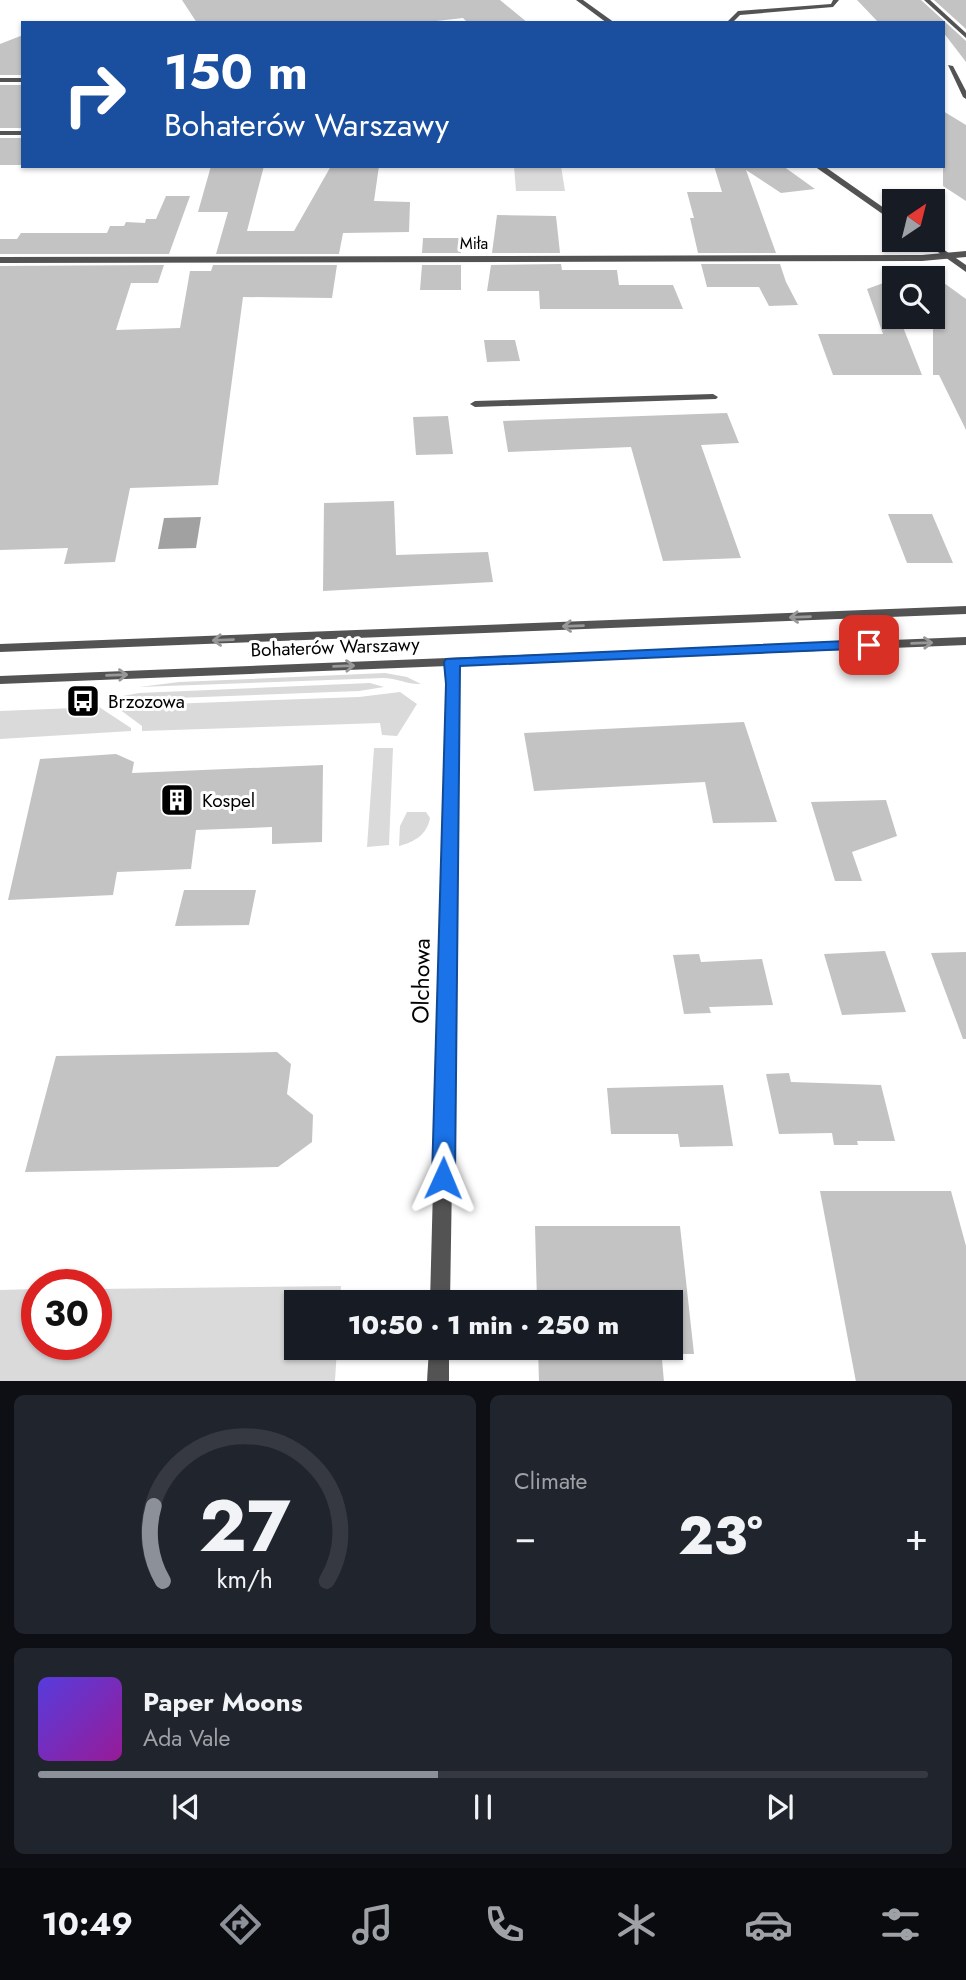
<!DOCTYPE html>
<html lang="en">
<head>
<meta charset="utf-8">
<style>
  :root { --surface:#171b24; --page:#20242c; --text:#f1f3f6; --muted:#9ea1a6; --line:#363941; --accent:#8c9099 }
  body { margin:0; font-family:Jost,sans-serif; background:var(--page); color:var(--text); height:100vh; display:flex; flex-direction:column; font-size:26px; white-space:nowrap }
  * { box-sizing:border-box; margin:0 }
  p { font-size:23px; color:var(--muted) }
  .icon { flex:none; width:38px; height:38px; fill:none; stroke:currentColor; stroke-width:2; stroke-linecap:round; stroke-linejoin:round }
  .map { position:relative; height:1381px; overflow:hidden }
  .sheet { display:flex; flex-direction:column; gap:14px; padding:14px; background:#0d0f14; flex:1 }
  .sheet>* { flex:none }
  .top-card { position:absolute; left:21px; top:21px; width:924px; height:147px; border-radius:0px; box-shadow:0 2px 5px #0004; background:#1a4fa0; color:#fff; overflow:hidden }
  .needle { width:46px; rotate:35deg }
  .fabs { position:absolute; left:882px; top:189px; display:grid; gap:14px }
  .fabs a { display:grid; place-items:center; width:63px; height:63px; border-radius:0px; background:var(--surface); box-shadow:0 2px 5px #0004; font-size:35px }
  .speed { position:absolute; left:21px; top:1269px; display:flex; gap:14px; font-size:35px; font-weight:700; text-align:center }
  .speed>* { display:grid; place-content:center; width:91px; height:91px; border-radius:50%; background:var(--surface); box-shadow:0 2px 5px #0004; line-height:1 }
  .speed .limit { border:10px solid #d22; background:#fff; color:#111 }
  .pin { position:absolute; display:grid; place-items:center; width:60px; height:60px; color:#fff; margin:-30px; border-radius:14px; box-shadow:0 4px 10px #0006 }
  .me { position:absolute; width:77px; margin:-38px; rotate:1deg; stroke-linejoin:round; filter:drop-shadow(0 0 5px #0008) }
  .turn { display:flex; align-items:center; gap:24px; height:147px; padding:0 28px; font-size:32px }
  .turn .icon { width:91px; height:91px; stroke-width:2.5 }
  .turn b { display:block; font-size:49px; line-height:60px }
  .big { font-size:52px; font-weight:800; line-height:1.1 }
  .sheet .card { flex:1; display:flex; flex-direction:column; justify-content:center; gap:10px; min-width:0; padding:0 24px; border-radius:10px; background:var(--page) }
  .sheet .dial { align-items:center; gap:0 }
  .dial svg { height:182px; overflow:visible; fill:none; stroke:var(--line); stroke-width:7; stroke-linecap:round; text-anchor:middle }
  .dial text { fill:var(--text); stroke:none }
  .song { display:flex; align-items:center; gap:21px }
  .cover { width:84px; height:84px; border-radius:10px; background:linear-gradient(135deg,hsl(250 70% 55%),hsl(300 70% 35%)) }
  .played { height:7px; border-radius:4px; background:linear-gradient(90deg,var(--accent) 45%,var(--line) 45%) }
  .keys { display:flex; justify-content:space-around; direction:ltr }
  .heat { display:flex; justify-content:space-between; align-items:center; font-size:38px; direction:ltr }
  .sheet .tiles { flex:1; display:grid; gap:14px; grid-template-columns:1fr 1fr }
  .card:last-child { grid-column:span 2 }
  .trip { position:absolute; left:284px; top:1290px; width:399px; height:70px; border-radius:0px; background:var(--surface); box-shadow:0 2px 5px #0004; font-weight:800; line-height:70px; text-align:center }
  .tabs { display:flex; height:112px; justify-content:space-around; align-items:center; background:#090b0e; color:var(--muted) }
  .tabs .icon { width:49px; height:49px }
  .tabs .on { color:var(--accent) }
  .tabs b { font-size:32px; color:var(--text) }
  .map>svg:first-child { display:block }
  .green { fill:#dadada }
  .water { fill:#a1a1a1 }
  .building { fill:#c3c3c3 }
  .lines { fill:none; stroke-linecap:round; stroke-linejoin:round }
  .service { fill:#535353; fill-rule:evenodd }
  .minor { fill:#535353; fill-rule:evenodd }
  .tertiary { fill:#535353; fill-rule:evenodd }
  .oneway { stroke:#989898 }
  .route { fill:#1a73e8; stroke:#114b97; stroke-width:2 }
  .labels { text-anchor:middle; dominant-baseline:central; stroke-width:6; stroke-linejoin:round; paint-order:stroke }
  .far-street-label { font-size:16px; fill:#000; stroke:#fff }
  .street-label { font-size:19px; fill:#000; stroke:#fff }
  .poi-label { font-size:19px; fill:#000; stroke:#fff; text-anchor:start }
  .near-street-label { font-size:23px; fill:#000; stroke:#fff }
</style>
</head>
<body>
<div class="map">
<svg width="966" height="1382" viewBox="0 0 966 1382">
  <rect width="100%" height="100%" fill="#fff"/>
  <g class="green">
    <path d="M 514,166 L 561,166 L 565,191 L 516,191 Z"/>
    <path d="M 385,673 L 407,677 L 421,684 C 409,685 397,678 383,678 L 139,687 L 179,682 Z"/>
    <path d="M 370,683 L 384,687 L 359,691 L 122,700 L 123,696 L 139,693 Z"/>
    <path d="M 400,692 L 417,704 L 397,736 L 382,735 L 380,723 L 142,731 L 142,726 L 115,706 L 359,697 Z"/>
    <path d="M 99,707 L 131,728 L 131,731 L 0,739 L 0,711 Z"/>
    <path d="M 374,748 L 393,748 L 389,845 L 367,847 Z"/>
    <path d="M 407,812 L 426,812 L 430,818 C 427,835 414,842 399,846 L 400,826 Z"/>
    <path d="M 341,1286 L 340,1302 L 296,1302 L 296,1348 L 337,1348 L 335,1381 L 0,1381 L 0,1290 L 37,1289 L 37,1344 L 96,1344 L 96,1289 Z"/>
  </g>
  <path class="water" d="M 201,517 L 196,548 L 158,549 L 164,518 Z"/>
  <g class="building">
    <path d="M 182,0 L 500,0 L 528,23 L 468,23 L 463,18 L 419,23 L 197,23 Z"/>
    <path d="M 857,0 L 921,0 L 966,41 L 966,62 L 943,32 L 943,23 L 879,23 Z"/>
    <path d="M 934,0 L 966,0 L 966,29 Z"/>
    <path d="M 23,35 L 23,75 L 0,75 L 0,44 Z"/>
    <rect x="0" y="85" width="23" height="43"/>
    <path d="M 943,111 L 966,125 L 966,201 L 943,186 Z"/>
    <rect x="0" y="138" width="23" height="27"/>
    <path d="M 211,166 L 264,166 L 247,231 L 294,231 L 331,166 L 379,166 L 374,201 L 410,202 L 409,232 L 343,233 L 339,254 L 216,254 L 228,212 L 198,212 Z"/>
    <path d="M 714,166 L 783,166 L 815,189 L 781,193 L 746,170 L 776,253 L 698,253 L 690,218 L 694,218 L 687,192 L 722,192 Z"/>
    <path d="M 166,196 L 190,196 L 169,254 L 0,254 L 0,239 L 17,239 L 21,233 L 107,233 L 110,226 L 124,226 L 126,222 L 145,223 L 146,219 L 156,219 Z"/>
    <path d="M 497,215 L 556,216 L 560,253 L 492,253 Z"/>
    <path d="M 423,238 L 461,238 L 461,253 L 422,253 Z"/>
    <path d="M 561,264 L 562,270 L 617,270 L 619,285 L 673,285 L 683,309 L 540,309 L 539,291 L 487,291 L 491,265 Z"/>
    <path d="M 701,264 L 780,264 L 786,282 L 798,305 L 769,306 L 759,287 L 707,287 Z"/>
    <path d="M 164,265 L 158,283 L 131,283 L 116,330 L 180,328 L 190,271 L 211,271 L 213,265 L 337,265 L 332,298 L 243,297 L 218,485 L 130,488 L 115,562 L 64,564 L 68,548 L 0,550 L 0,266 Z"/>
    <path d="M 422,265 L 461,265 L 461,290 L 420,290 Z"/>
    <path d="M 933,275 L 966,299 L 966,430 L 939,375 L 933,375 Z"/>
    <path d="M 886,282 L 894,304 L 894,317 L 899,317 L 922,375 L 833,375 L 818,334 L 883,334 L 867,289 Z"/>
    <path d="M 484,340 L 515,340 L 520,361 L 487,362 Z"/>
    <path d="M 727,413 L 739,443 L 701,445 L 741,558 L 663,561 L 631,447 L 508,452 L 503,421 Z"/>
    <path d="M 448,416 L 453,454 L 416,455 L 413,417 Z"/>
    <path d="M 394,501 L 396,555 L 488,552 L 493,582 L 323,591 L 324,503 Z"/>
    <path d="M 888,514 L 932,514 L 953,563 L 907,563 Z"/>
    <path d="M 744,722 L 777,822 L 713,823 L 705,782 L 534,791 L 524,733 Z"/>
    <path d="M 116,754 L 134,762 L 132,773 L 323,765 L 322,842 L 272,844 L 272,827 L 196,830 L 191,869 L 117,872 L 113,895 L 8,900 L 40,759 Z"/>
    <path d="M 886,800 L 897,836 L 852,852 L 862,881 L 835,881 L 811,802 Z"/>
    <path d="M 184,890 L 256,890 L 249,925 L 175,926 Z"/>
    <path d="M 885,951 L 906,1012 L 842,1015 L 824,954 Z"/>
    <path d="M 966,952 L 966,1039 L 963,1039 L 931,953 Z"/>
    <path d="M 699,954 L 701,962 L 762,959 L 773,1005 L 709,1007 L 711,1013 L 684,1014 L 673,955 Z"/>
    <path d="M 277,1052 L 291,1064 L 287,1094 L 313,1115 L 312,1142 L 278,1167 L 25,1172 L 56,1056 Z"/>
    <path d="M 789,1073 L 791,1082 L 881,1085 L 895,1141 L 857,1141 L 858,1145 L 834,1145 L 832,1133 L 779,1134 L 766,1074 Z"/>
    <path d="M 723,1085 L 733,1146 L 680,1147 L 678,1134 L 611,1134 L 607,1088 Z"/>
    <path d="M 820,1191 L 951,1191 L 966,1246 L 966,1382 L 856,1382 Z"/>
    <path d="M 535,1226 L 680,1226 L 694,1354 L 670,1354 L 670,1302 L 537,1302 Z"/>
    <path d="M 538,1348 L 661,1348 L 664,1382 L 539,1382 Z"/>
  </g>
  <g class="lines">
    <g class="service">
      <path d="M 833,0 L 839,0 L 833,7 L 740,15 L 732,23 L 726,23 L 738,11 L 831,4 Z"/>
      <path d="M 924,0 L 930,0 L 966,33 L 966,38 Z"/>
      <path d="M 948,65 L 953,66 L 966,91 L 966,99 L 963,97 Z"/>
      <path d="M 713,394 L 718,397 L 716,399 L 475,407 L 470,404 L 475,401 Z"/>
    </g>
    <g class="minor">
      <rect x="0" y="78" width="23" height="4"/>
      <rect x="0" y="131" width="23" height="4"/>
      <path d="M 966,251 L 966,257 L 922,261 L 0,263 L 0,257 L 922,255 Z"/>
      <path d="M 451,658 L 458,662 L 460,694 L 450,1302 L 430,1302 L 446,694 L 444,662 Z"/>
      <path d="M 429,1348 L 449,1348 L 449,1382 L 427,1382 Z"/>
    </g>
    <g class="tertiary">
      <path d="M 576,0 L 583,0 L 615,23 L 607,23 Z"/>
      <path d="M 814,166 L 824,166 L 894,215 L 894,222 Z"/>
      <path d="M 921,240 L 930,240 L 966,265 L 966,272 Z"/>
      <path d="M 966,606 L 966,614 L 0,652 L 0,644 Z"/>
      <path d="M 966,637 L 966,645 L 0,684 L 0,676 Z"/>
    </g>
  </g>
  <defs><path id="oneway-shaft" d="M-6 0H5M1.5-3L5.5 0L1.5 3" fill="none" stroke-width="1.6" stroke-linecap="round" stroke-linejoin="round" transform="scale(1.75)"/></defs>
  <g class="oneway">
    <use href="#oneway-shaft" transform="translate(800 617) rotate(178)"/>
    <use href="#oneway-shaft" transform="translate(573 626) rotate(178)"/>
    <use href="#oneway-shaft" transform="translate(223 640) rotate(178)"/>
    <use href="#oneway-shaft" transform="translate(922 643) rotate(-2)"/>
    <use href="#oneway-shaft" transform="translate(344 666) rotate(-2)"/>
    <use href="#oneway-shaft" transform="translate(117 675) rotate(-2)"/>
  </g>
  <path class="route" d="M 869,640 L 876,645 L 874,648 L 460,666 L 455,1178 L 451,1185 L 443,1188 L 436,1185 L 432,1178 L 446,684 L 444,662 L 446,659 Z"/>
  <defs>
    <symbol id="bus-square" viewBox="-11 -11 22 22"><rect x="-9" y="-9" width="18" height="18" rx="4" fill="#000" stroke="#fff"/><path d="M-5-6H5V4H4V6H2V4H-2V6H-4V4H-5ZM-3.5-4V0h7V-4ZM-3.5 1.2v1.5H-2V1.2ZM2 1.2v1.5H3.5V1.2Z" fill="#fff"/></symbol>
    <symbol id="building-square" viewBox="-11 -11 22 22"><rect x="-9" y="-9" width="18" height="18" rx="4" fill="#000" stroke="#fff"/><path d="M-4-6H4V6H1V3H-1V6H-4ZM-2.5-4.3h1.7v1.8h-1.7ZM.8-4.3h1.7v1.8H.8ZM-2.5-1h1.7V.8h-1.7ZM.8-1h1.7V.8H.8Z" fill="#fff"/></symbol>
  </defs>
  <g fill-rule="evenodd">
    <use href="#bus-square" x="64" y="682" width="38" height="38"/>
    <use href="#building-square" x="158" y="781" width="38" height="38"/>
  </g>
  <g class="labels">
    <g class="far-street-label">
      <text x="474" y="243">Miła</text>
    </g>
    <g class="street-label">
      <text transform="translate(335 647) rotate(-2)">Bohaterów Warszawy</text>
    </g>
    <g class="poi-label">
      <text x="108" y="701">Brzozowa</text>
      <text x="202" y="800">Kospel</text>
    </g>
    <g class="near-street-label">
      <text transform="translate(421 981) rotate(-89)">Olchowa</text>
    </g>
  </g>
</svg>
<div class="fabs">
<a><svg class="needle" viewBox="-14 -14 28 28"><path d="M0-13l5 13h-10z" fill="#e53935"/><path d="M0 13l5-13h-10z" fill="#9ea1a6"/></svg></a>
<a><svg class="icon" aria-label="search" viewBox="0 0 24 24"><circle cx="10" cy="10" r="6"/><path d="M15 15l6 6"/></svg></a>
</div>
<div class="speed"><div class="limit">30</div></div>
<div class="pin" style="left:869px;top:645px;background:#d93025"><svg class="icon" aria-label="arrive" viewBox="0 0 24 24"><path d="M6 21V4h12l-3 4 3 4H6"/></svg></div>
<svg class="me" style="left:443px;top:1178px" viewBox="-20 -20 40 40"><path d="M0-17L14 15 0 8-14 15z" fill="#1a73e8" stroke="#fff" stroke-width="4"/></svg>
<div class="trip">10:50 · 1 min · 250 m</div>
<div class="top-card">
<div class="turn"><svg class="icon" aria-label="right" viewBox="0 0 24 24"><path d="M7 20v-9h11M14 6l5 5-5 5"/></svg><div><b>150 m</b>Bohaterów Warszawy</div></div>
</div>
</div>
<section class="sheet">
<div class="tiles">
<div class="card dial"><svg viewBox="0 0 100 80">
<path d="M14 69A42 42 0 1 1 86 69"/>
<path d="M14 69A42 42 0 0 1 10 36" stroke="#8c9099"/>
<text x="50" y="56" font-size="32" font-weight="700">27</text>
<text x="50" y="72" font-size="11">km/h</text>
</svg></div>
<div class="card"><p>Climate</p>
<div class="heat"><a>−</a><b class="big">23°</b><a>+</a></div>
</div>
<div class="card">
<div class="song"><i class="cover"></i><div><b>Paper Moons</b><p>Ada Vale</p></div></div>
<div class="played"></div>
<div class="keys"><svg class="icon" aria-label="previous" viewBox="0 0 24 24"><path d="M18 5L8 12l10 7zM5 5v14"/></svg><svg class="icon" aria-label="pause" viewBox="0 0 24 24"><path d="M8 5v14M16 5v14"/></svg><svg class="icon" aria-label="next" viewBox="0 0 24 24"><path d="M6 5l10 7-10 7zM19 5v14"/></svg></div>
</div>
</div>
</section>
<nav class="tabs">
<b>10:49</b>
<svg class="icon on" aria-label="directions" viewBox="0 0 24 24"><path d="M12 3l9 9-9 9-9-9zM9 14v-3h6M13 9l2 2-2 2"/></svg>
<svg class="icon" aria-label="music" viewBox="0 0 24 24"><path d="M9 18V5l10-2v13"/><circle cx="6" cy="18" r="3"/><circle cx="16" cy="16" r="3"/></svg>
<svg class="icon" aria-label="phone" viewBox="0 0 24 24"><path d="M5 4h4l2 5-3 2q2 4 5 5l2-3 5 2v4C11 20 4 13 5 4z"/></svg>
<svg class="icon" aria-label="climate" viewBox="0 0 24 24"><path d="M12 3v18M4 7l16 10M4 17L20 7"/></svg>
<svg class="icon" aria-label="car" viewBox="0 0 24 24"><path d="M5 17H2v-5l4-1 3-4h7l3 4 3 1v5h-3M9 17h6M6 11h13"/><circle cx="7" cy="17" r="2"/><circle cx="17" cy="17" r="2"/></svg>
<svg class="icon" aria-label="filters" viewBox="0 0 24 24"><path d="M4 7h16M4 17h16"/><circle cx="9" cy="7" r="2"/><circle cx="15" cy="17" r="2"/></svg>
</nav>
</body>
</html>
